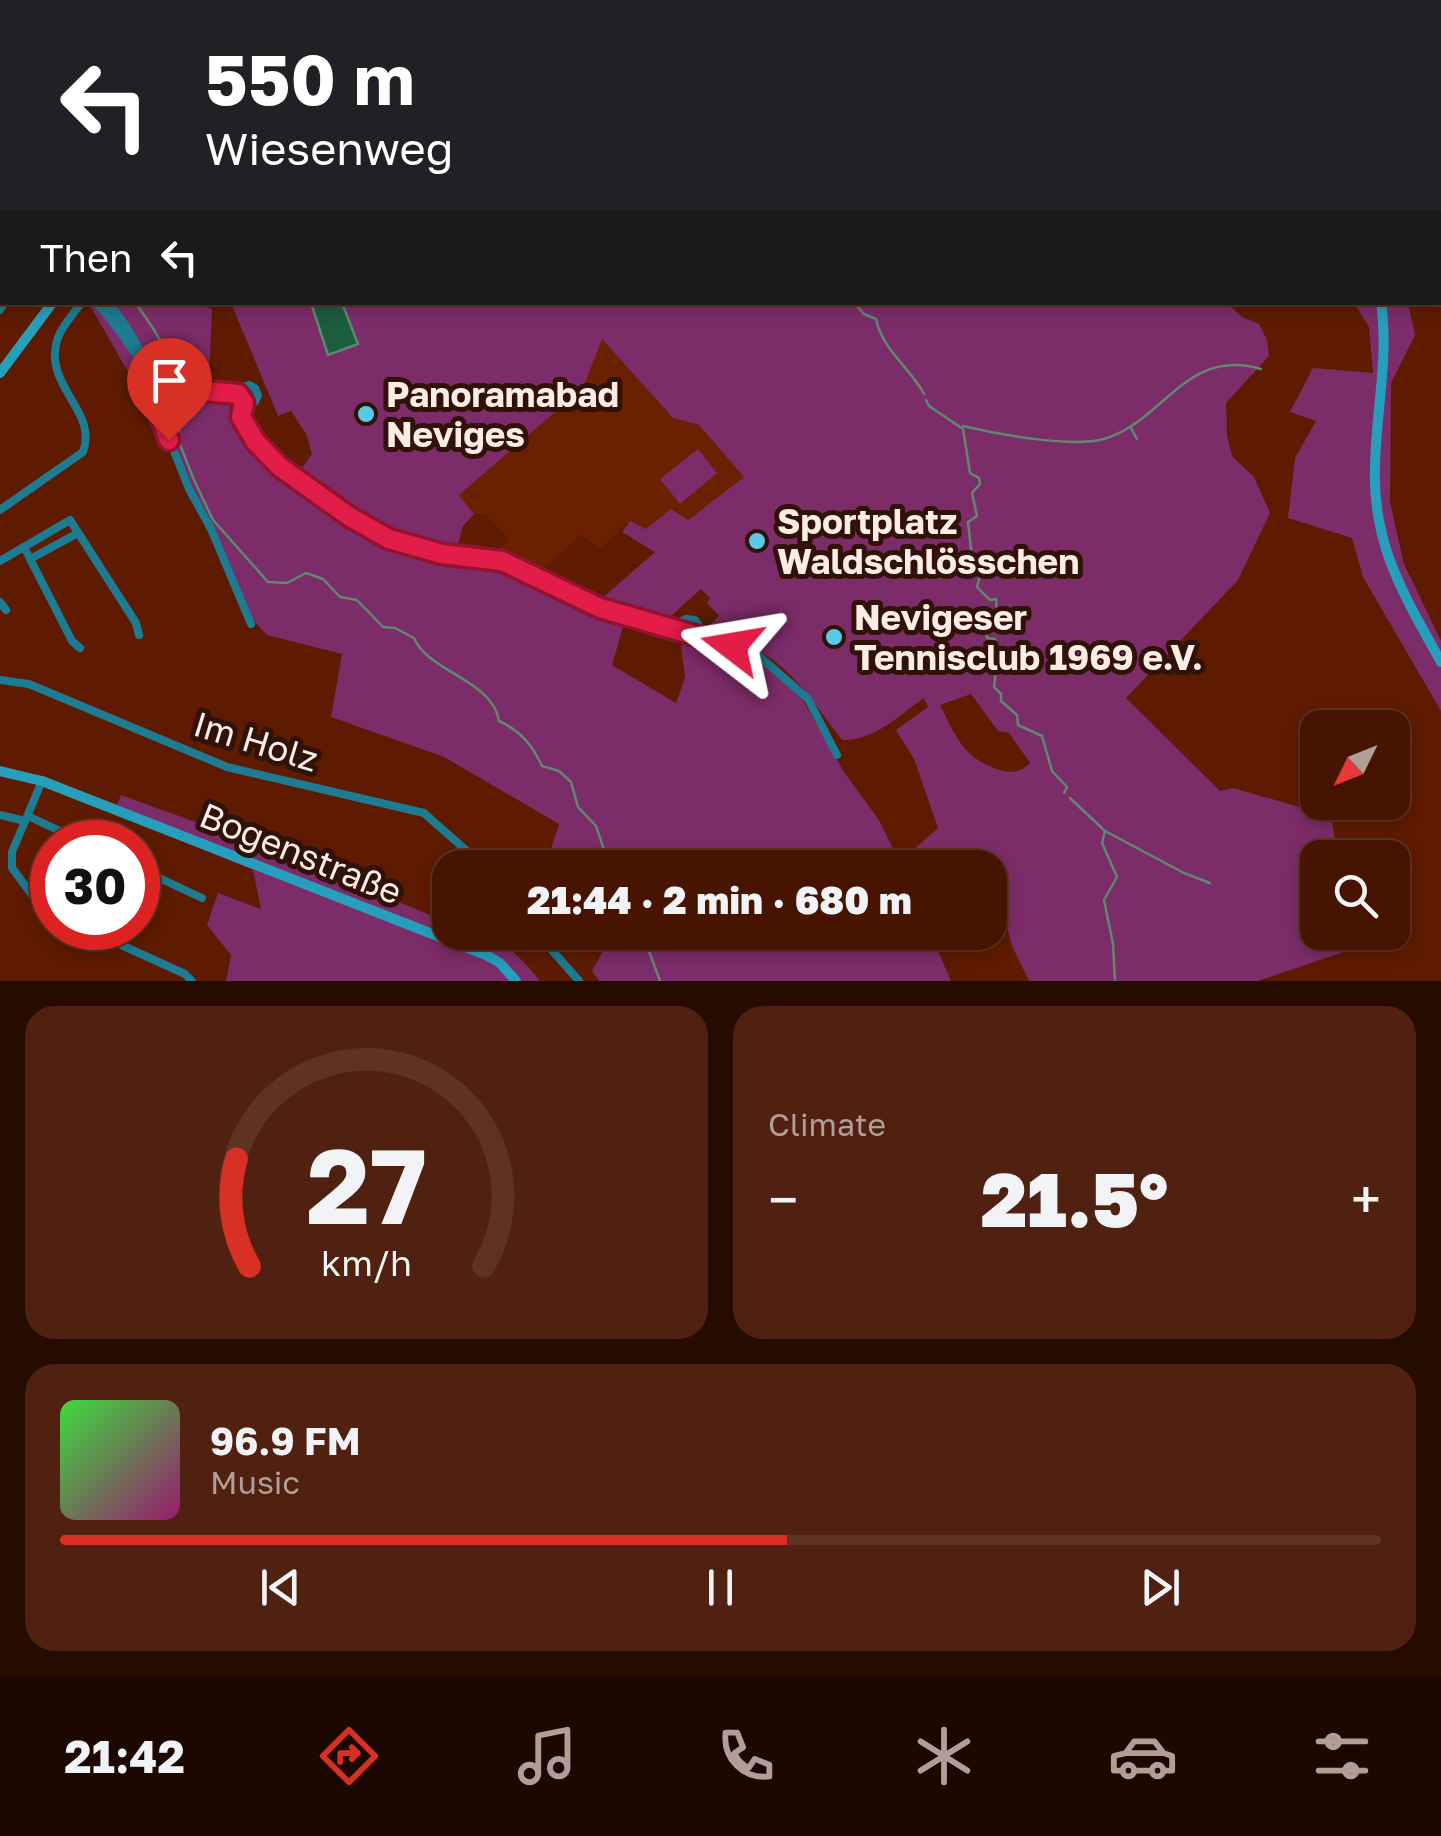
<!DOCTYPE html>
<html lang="en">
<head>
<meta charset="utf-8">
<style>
  :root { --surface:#461401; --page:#502110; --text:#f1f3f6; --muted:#b09e99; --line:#5e3323; --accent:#d93025 }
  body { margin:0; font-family:"Golos Text",sans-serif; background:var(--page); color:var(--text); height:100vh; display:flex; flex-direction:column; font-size:38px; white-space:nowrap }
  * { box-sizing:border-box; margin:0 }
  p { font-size:32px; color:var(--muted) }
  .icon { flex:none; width:55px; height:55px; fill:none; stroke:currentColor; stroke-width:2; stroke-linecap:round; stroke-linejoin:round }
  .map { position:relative; height:981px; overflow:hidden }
  .sheet { display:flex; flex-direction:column; gap:25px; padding:25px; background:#260b01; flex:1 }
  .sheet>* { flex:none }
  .banner { position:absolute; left:0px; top:0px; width:1442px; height:305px; box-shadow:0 5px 15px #0003,0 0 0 2px var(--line); background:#202124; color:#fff; overflow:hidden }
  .needle { width:65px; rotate:227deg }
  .controls { position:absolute; left:1300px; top:710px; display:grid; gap:20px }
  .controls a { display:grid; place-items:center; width:110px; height:110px; border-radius:20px; background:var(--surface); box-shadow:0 5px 15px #0003,0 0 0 2px var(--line); font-size:50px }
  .speed { position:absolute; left:30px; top:820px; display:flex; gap:20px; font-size:50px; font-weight:700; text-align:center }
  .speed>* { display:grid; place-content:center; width:130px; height:130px; border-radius:50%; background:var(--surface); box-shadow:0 5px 15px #0003,0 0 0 2px var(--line); line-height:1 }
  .speed .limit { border:15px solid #d22; background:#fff; color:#111 }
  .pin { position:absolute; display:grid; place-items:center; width:85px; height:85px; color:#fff; margin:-102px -42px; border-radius:50% 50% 50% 0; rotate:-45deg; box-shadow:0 0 10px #0007 }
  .pin .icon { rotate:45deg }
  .me { position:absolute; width:110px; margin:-55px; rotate:284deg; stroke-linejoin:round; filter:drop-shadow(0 0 8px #0008) }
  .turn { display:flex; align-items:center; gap:35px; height:210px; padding:0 40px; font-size:45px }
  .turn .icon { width:130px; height:130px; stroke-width:2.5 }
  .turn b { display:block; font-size:70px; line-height:85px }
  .then { display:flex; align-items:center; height:95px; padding:0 40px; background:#0003; gap:20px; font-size:38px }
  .big { font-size:75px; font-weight:800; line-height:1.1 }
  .sheet .tile { flex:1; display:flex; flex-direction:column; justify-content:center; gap:15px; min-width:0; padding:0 35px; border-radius:30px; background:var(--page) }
  .sheet .dial { align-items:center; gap:0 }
  .dial svg { height:260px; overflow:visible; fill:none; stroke:var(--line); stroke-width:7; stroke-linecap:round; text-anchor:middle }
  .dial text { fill:var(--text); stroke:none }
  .song { display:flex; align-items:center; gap:30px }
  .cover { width:120px; height:120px; border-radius:15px; background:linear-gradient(135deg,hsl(120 70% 55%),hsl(320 70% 35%)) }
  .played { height:10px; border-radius:5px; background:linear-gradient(90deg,var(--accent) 55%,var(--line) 55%) }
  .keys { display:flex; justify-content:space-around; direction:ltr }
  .heat { display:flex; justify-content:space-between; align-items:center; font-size:55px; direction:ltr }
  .sheet .tiles { flex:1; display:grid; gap:25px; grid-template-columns:1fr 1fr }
  .tile:last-child { grid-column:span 2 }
  .trip { position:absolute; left:432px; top:850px; width:575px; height:100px; border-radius:30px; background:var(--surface); box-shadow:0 5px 15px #0003,0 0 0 2px var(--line); font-weight:800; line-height:100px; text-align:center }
  .dock { display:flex; height:160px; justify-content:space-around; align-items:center; background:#1c0800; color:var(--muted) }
  .dock .icon { width:70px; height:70px }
  .dock .active { color:var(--accent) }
  .dock b { font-size:45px; color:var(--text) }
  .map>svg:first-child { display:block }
  .built { fill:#6c2002 }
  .green { fill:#7c2c68; fill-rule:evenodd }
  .water { fill:#1c5d3e; stroke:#608871; stroke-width:2.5 }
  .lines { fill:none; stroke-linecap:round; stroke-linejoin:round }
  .stream { stroke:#608871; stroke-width:2.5 }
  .minor { stroke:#1d7b92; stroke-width:8 }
  .secondary { stroke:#279fbc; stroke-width:10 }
  .route-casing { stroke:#92132f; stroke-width:25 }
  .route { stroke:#e11d48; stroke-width:18 }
  .poi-dot { fill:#5ac8e6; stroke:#301208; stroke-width:4 }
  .labels { text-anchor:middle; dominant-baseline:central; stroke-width:10; stroke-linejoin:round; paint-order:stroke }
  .poi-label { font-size:35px; font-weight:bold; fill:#feece7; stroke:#301208; text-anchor:start }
  .street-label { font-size:35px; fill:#feece7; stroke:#301208 }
</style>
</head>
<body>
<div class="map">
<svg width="1441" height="981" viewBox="0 0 1441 981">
  <rect width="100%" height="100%" fill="#5e1b01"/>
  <path class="built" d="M 601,338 L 673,418 L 699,425 L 744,477 L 687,520 L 646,529 L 630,521 L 600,549 L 580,535 L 539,573 L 514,558 L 495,553 L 509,540 L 485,514 L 474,514 L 459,495 L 583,388 Z"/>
  <g class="green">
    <path d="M 0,0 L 158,0 L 2,2 L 0,248 Z"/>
    <path d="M 88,302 L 193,302 L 212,309 L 209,380 L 212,403 L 226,400 C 237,417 246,437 259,453 C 288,487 363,538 406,549 C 436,557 469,556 498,565 C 542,580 580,607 625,620 L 612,665 L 676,703 L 685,677 L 681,646 L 686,639 L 758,661 L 797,690 L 844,772 L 879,820 L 902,867 L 545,867 L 559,824 L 444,757 L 331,717 L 342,654 L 267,635 L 248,614 L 172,449 Z"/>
    <path d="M 231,303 L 1227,303 L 1242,317 L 1259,324 L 1267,340 L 1269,356 L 1226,403 L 1227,436 L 1232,456 L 1254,477 L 1270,513 L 1238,580 L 1126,698 L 1220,791 L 1233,788 L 1331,816 L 1338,857 L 1318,858 L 1318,932 L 1346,933 L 1346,951 L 1258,981 L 1029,981 L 1012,946 L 1006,922 L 990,921 L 990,868 L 908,867 L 904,858 L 938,828 L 914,759 L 896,730 L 928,707 L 924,698 C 899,715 875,741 842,740 C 817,708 792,666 754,649 C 739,641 718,639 701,634 L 719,616 L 707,603 L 710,598 L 701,589 L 663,623 L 599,601 L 655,552 L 622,532 L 630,521 L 646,529 L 671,509 L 688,520 L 744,477 L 699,425 L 673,418 L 602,339 L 583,388 L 459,495 L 474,514 L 463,526 L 457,548 L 427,542 L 374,522 L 299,472 L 312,454 L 306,434 L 291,411 L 278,416 ZM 971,694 L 998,731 L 1009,733 L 1030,763 C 1021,772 1012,774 1000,770 C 964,759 956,737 940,705 Z"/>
    <path d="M 1354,303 L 1408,303 L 1415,335 L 1391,383 L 1390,502 L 1404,564 L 1441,641 L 1441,711 L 1363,577 L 1352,538 L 1288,518 L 1295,458 L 1316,421 L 1290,412 L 1313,368 L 1373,373 L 1369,327 Z"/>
    <path d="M 698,449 L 717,473 L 680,504 L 660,479 Z"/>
    <path d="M 121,795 L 264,847 L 450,923 L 450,932 C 497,933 512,947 540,981 L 226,981 L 231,955 L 207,925 L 218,893 L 261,909 L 253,870 L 114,813 Z"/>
    <path d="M 930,932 L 951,981 L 599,981 L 592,971 L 604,949 L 592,933 Z"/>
  </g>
  <path class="water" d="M 311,303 L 342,303 L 358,344 L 328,355 Z"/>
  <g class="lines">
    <g class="stream">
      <path d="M 127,2 L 127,0"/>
      <path d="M 764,2 L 764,0"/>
      <path d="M 0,250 L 2,244"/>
      <path d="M 135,302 C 148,321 159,335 168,357 L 178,360 L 179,371"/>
      <path d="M 853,302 L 864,314 L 876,319 C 883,351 909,366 924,394"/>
      <path d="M 926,400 L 929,406 L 963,429 L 970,473 L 979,478 L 980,484 L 972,493 L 977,516 L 968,522 L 972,558 L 982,567 L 977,587 L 990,600 L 996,599 L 997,614 L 993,618 L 991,630 L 986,630 L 987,638 L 995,639 L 999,653 L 991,659 L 997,663 L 994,687 L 1001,694 L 1001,701 L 1017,715 L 1018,725 L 1042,736 L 1052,771 L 1067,787 L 1064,793"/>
      <path d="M 185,412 L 177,437 L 194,480 L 213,520 L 268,582 L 287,583 L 306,573 L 323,579 L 340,597 L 357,600 L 383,627 L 395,628 L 414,638 C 428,672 493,680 499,721 C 521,731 532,745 542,766 L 559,771 L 571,782 L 578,807 L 596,826 L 610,868"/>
      <path d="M 963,426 C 997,434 1075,449 1107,438 C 1165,419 1187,347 1261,369"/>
      <path d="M 1131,428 L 1137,439"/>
      <path d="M 1070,798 L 1105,831 L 1102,843 L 1117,877 L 1104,900 L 1113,944 L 1115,981"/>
      <path d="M 1105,831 L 1184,873 L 1210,883"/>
      <path d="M 642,932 L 660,981"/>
    </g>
    <g class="minor">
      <path d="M 275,0 L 275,2"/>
      <path d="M 347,0 L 347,2"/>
      <path d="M 496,0 L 497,2"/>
      <path d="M 429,2 L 429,0"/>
      <path d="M 503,2 L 505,0"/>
      <path d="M 680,2 L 682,0"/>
      <path d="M 95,302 C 132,335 151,408 213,394"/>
      <path d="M 106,302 C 120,315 129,330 138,347 C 162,389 193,393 238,394 L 242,387 L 249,385 L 255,388 L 258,395 L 255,402 L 248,404 L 241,401 L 238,394"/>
      <path d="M 0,310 L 5,302"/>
      <path d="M 165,380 L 161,418 L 189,489 L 211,529 L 251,624"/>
      <path d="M 243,403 L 241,417 L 255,441 L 280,467 L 351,517 L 389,539 L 442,554 L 502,561 L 600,608 L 759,656 L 808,699 L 837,755"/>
      <path d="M 0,510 L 83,452 C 99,409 39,385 59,335 C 64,324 75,312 82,302"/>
      <path d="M 24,547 L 72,641 L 80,648"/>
      <path d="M 30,559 L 78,533"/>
      <path d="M 0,561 L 70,520 L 136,623 L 139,635"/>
      <path d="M 0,602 L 6,610"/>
      <path d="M 668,628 L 686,619 L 695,620 L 702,630 L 695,635"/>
      <path d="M 0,680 L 29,684 L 227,767 L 424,813 L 486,868"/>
      <path d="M 42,781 L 12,852 L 12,868 L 42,908 L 52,913"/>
      <path d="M 0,815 L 25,821"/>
      <path d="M 28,816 L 83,842"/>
      <path d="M 138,868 L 202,898"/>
      <path d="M 84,928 L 185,974 L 192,981"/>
      <path d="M 536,932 L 579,981"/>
    </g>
    <g class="secondary">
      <path d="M 202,0 L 202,2"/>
      <path d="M 1220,0 L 1221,2"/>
      <path d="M 1381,302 C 1389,358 1376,411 1375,466 C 1372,545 1404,595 1441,662"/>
      <path d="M 0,373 L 53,302"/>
      <path d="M 0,771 L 42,781 L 486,955 L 500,963 L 516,981"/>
    </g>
  </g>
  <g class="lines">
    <defs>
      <path id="route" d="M 169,440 L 161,418 L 165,380 L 193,390 L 238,394 L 244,403 L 241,417 L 255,441 L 280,467 L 350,517 L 389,539 L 442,554 L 502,561 L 600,608 L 732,646"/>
    </defs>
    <use href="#route" class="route-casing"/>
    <use href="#route" class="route"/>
  </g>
  <g class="poi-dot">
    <circle cx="366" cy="414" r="10"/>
    <circle cx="757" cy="541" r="10"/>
    <circle cx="834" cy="637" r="10"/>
  </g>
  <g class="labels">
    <g class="poi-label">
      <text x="386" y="394">Panoramabad<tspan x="386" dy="40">Neviges</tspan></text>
      <text x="777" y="521">Sportplatz<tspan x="777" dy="40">Waldschlösschen</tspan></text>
      <text x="854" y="617">Nevigeser<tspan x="854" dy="40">Tennisclub 1969 e.V.</tspan></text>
    </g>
    <g class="street-label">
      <text transform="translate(256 741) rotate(17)">Im Holz</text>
      <text transform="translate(301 853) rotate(22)">Bogenstraße</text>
    </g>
  </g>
</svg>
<div class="controls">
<a><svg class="needle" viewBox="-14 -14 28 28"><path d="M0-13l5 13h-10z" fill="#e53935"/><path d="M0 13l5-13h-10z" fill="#b09e99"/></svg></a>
<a><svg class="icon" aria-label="search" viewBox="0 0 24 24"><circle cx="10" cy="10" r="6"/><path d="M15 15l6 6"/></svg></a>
</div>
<div class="speed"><div class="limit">30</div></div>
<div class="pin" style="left:169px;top:440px;background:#d93025"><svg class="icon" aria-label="arrive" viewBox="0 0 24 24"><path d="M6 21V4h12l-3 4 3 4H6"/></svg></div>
<svg class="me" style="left:732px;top:646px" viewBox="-20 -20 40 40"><path d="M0-17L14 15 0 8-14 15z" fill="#e11d48" stroke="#fff" stroke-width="4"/></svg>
<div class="trip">21:44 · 2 min · 680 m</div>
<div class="banner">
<div class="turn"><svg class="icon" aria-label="left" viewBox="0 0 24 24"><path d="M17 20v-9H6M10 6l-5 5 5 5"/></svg><div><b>550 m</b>Wiesenweg</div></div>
<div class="then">Then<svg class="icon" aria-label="left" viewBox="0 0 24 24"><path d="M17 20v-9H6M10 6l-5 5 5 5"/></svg></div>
</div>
</div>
<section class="sheet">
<div class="tiles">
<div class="tile dial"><svg viewBox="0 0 100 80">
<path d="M14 69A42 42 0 1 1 86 69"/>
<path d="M14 69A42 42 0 0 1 10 36" stroke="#d93025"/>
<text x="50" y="56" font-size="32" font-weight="700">27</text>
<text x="50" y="72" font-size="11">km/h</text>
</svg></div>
<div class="tile"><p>Climate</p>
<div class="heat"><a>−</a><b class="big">21.5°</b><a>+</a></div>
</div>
<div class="tile">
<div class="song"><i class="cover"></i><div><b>96.9 FM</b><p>Music</p></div></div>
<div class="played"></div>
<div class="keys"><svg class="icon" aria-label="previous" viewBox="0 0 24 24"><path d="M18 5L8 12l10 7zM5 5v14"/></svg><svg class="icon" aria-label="pause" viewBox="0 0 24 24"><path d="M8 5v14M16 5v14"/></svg><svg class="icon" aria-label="next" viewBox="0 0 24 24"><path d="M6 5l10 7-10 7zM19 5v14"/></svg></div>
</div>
</div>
</section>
<nav class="dock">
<b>21:42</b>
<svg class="icon active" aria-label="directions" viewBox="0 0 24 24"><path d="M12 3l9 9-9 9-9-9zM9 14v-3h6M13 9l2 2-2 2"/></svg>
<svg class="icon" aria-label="music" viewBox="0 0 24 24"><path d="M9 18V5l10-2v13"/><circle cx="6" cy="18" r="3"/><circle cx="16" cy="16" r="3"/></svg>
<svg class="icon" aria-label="phone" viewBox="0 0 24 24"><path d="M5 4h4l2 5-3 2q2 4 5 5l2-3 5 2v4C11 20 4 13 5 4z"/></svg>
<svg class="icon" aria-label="climate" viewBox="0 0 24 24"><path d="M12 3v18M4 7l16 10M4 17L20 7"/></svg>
<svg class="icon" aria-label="car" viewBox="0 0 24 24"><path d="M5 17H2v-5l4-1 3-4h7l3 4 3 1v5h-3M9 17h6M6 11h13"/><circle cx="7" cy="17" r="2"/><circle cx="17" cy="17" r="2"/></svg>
<svg class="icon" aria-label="filters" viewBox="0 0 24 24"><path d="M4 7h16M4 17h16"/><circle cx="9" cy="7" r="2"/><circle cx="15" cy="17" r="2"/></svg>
</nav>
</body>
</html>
